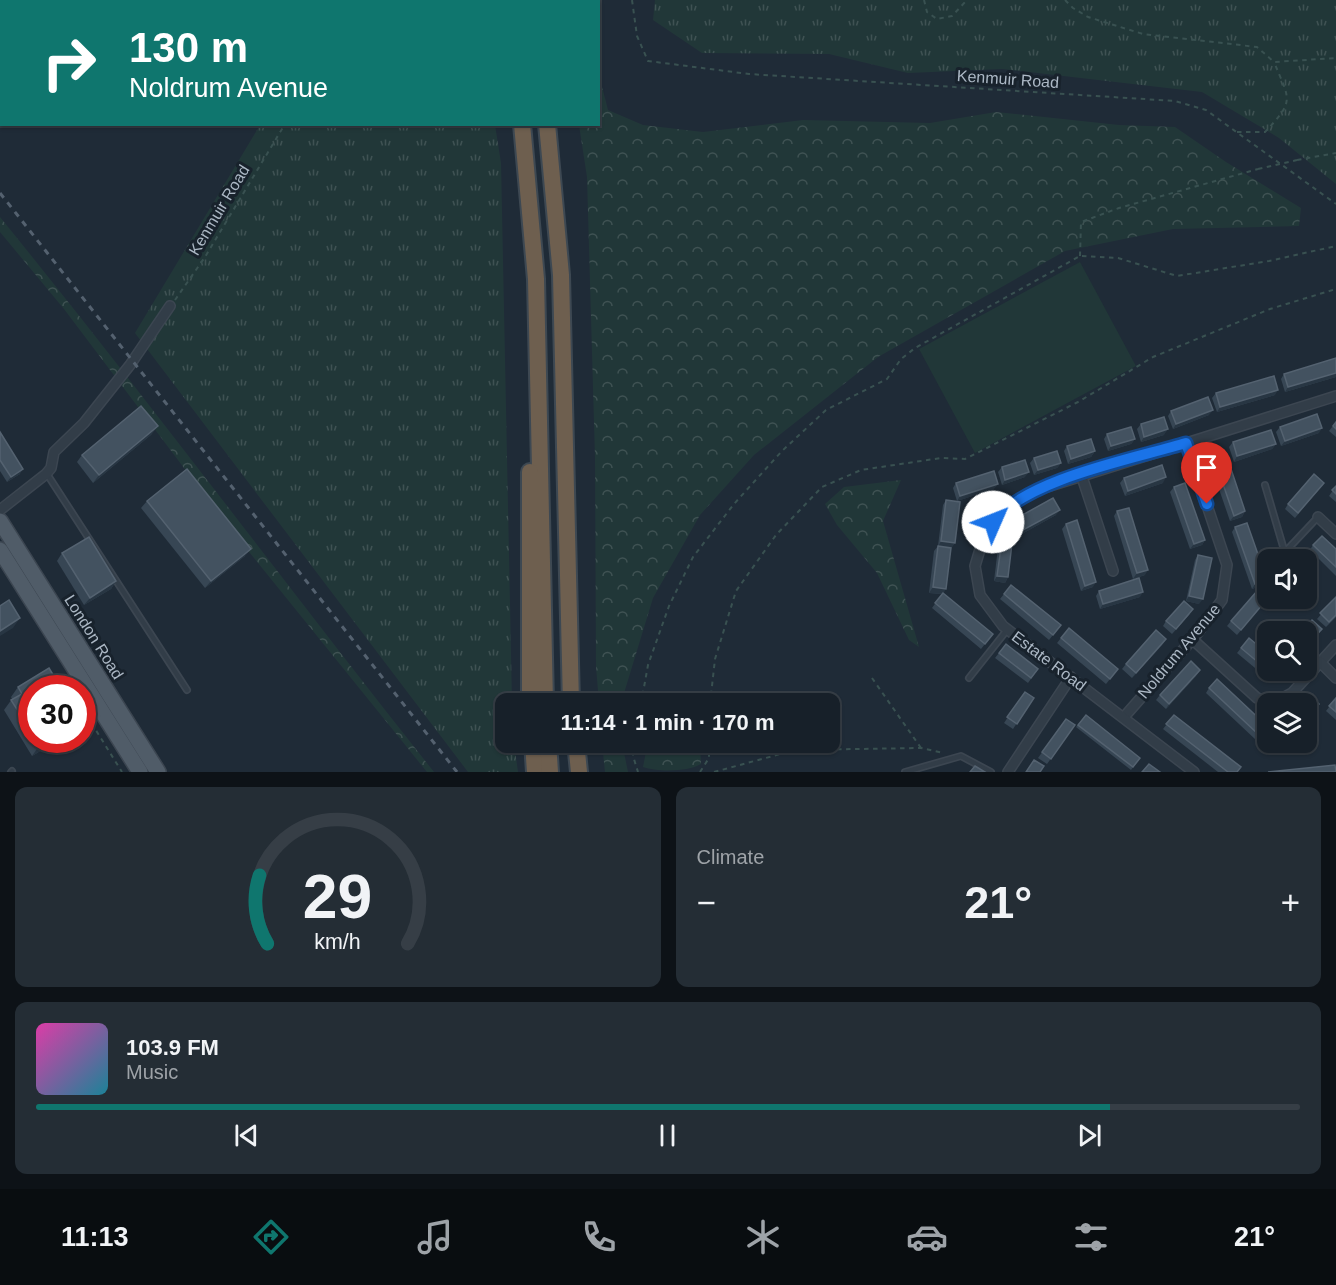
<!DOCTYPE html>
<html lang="en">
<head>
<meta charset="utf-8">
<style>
  :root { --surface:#172029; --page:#242d35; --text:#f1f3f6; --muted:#9ea3a8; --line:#363e46; --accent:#0f766e }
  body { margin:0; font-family:Helvetica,sans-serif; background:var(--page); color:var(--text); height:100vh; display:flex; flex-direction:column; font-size:22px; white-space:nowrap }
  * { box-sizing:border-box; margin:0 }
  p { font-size:20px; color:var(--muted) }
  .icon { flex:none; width:33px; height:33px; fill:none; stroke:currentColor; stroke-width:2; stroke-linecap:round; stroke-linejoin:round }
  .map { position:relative; height:772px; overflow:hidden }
  .details { display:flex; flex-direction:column; gap:15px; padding:15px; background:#0d1217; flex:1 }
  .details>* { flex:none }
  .guide { position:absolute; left:0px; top:0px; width:600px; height:126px; box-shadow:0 2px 4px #0004,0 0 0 2px var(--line); background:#0f766e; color:#fff; overflow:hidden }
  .fabs { position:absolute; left:1257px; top:549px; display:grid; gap:12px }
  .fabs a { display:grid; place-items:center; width:60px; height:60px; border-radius:12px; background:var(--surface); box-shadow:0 2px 4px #0004,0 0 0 2px var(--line); font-size:30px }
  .speed { position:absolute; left:18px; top:675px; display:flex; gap:12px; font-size:30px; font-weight:700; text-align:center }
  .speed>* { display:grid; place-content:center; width:78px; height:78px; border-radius:50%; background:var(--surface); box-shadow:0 2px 4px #0004,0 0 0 2px var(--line); line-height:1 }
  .speed .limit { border:9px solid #d22; background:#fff; color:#111 }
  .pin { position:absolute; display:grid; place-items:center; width:51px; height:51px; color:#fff; margin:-62px -26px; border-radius:50% 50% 50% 0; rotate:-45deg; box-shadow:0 0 6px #0007 }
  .pin .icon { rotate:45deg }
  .me { position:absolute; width:66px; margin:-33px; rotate:46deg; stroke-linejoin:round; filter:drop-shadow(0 0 4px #0008) }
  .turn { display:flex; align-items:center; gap:21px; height:126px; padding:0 30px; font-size:27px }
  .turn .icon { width:78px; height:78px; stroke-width:2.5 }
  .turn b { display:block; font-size:42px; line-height:51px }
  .big { font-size:45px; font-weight:600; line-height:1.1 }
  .details .widget { flex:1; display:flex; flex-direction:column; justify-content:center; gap:9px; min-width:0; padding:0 21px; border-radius:12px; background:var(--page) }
  .details .dial { align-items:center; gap:0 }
  .dial svg { height:156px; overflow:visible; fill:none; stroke:var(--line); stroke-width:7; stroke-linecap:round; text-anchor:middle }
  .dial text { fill:var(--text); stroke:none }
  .song { display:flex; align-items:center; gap:18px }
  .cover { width:72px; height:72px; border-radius:9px; background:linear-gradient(135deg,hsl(320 70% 55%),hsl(190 70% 35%)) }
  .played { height:6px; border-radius:3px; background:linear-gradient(90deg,var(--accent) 85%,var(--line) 85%) }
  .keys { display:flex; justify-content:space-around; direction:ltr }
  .heat { display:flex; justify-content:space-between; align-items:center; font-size:33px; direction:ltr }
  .details .tiles { flex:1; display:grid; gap:15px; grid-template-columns:1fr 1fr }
  .widget:last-child { grid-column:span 2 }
  .trip { position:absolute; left:495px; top:693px; width:345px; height:60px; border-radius:12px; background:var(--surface); box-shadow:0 2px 4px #0004,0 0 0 2px var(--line); font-weight:600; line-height:60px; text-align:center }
  .dock { display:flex; height:96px; justify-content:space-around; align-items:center; background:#090d10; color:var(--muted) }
  .dock .icon { width:42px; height:42px }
  .dock .selected { color:var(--accent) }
  .dock b { font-size:27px; color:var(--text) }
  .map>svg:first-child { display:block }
  .grass { fill:url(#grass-tufts) }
  .forest { fill:url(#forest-crowns) }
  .pitch { fill:#213738 }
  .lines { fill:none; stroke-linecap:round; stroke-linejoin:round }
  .service-casing { stroke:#3c4651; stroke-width:8 }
  .minor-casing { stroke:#3c4651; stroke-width:12 }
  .primary-casing { stroke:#3c4651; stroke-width:18 }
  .motorway-casing { stroke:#3d4852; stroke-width:20 }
  .path { stroke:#395151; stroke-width:2; stroke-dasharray:4.5 4.5; stroke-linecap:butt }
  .service { stroke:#323d48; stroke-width:4.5 }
  .minor { stroke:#323d48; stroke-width:9 }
  .primary { stroke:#505c68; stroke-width:15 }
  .motorway { stroke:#6e5f4f; stroke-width:16 }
  .rail { stroke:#54616f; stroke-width:3; stroke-dasharray:6 6; stroke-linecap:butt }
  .path-bridge { stroke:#395151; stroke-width:2; stroke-dasharray:4.5 4.5; stroke-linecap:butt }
  .wall { fill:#374654 }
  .shaded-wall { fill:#283643 }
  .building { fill:#435260; stroke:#546270; stroke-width:1.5 }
  .route-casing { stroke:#114b97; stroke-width:15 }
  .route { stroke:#1a73e8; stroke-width:10 }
  .labels { text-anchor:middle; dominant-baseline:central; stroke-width:6; stroke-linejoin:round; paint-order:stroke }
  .street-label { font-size:16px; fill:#acb8c5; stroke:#18222c }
</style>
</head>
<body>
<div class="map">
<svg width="1336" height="772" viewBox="0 0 1336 772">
  <defs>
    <pattern id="grass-tufts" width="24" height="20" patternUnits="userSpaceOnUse" patternTransform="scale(1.5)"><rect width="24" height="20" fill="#213738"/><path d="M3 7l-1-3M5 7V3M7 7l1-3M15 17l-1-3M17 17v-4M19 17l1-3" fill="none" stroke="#3f5253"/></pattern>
    <pattern id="forest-crowns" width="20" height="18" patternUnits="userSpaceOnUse" patternTransform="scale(1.5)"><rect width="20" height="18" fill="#213738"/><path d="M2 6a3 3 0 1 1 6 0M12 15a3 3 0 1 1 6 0" fill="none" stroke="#3f5253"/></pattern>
  </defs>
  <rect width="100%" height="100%" fill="#1f2b37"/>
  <g class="grass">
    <path d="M 352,0 L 477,0 L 477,1 L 350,1 Z"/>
    <path d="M 655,0 L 1336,0 L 1336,184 L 1279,138 L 1202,92 L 1002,69 L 908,73 L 829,54 L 702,53 L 653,20 Z"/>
    <path d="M 260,125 L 495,125 L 501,163 L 512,703 L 506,704 L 506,742 L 514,743 L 518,772 L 468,772 L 135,333 Z"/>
  </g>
  <g class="forest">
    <path d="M 599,75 L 608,110 L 643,125 L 703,132 L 803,120 L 930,123 L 996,112 L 1119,125 L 1175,127 L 1226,162 L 1301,208 L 1299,226 L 1173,229 L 1065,251 L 878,357 L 754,455 L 700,515 L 653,598 L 621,703 L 599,703 L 596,666 L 595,457 L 587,177 L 579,125 L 598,124 Z"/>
    <path d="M 0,217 C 148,399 288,588 434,772 L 427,772 L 224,521 L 64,309 L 0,232 Z"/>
    <path d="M 901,480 L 883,521 L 919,647 L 909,640 L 877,573 L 837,525 L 825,504 L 844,487 Z"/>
    <path d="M 648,742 L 700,743 L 701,764 C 687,772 658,772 643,767 Z"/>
    <path d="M 602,743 L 622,743 L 628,772 L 605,772 Z"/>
  </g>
  <path class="pitch" d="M 1080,262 L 1136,366 L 975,453 L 919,349 Z"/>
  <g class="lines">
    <defs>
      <g id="service">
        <path d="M 121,0 L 122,2"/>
        <path d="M 272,0 L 274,2"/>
        <path d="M 152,2 L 155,0"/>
        <path d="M 47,474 L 187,690"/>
        <path d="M 1265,485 L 1287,560"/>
        <path d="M 1285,552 L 1318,517"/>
        <path d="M 969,678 L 1007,630"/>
        <path d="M 11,772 L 12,771"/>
        <path d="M 905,772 L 961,756 L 991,772"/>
      </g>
      <g id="minor">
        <path d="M 1081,474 L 1113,571"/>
        <path d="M 0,510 L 46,474 L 51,468 L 54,452 L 84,423 L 130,365 L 170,306"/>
        <path d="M 1318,517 L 1336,534"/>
        <path d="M 1192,639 L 1257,698 L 1273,703 L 1292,693 L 1336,645"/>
        <path d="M 1320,662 L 1336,678"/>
        <path d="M 1124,717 L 1197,634 L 1222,600 L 1227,565 L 1186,443"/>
        <path d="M 1008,772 L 1071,677"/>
        <path d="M 1194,772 L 1003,626 L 980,595 L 975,566 L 984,536 L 1003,510 L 1031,492 L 1336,396"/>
      </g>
      <g id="primary">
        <path d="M 0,521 L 158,772"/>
        <path d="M 0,550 L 140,772"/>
      </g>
      <g id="motorway">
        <path d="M 505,0 L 505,2"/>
        <path d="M 530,0 L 530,2"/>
        <path d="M 522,124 L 536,279 L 545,704"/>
        <path d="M 547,124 L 561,275 L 571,704"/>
        <path d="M 530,472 L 530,704"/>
        <path d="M 533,742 L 535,772"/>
        <path d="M 548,742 L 550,772"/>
        <path d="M 576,742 L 579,772"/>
      </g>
    </defs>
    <use href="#service" class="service-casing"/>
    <use href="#minor" class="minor-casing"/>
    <use href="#primary" class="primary-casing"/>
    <use href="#motorway" class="motorway-casing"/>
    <g class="path">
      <path d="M 632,0 L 637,36 L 648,61 L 749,74 L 1175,101 L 1206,110 L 1336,204"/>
      <path d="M 924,0 L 927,12 L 937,19 L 952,16 L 967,0"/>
      <path d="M 1065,0 L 1073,8 L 1088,17 L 1143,34 L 1257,47 L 1274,62 L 1336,58"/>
      <path d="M 352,2 L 352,0"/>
      <path d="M 1237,132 L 1265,132 C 1295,100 1290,101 1274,62"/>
      <path d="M 1297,160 L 1336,153"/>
      <path d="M 1080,256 L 1081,222 L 1119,208 L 1258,169"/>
      <path d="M 175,300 L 205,257 L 285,124"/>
      <path d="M 872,678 L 921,748"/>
      <path d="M 641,704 L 648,665 L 669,606 L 693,557 L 734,504 L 782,451 L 826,410 L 887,379 L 901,359 L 915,348 L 1080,256 L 1118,258 L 1177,276 L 1269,261 L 1336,246"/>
      <path d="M 710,704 L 715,659 L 736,591 L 776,535 L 822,487 L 861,470 L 941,458 L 965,459 L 1078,402 L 1153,357 L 1270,309 L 1336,289"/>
      <path d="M 82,708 L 122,772"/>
      <path d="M 634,742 L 633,756 L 638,772"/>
      <path d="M 700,772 L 709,758 L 709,742"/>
      <path d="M 714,772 L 795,750 L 921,748 L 943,753"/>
    </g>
    <use href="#service" class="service"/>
    <use href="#minor" class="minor"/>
    <use href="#primary" class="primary"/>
    <use href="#motorway" class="motorway"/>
    <path class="rail" d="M 0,193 L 457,772"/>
    <path class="path-bridge" d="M 1258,169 L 1297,160"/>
  </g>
  <g class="wall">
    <path d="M 1336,358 L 1336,377 L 1285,392 L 1281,379 L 1284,374 Z"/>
    <path d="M 1216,393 L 1275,395 L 1217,412 L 1212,398 Z"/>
    <path d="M 1171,411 L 1209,415 L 1173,429 L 1168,416 Z"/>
    <path d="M 1336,422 L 1336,437 L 1329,431 Z"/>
    <path d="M 1141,424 L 1164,435 L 1141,442 L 1137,429 Z"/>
    <path d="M 1280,427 L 1319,433 L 1281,446 L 1276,432 Z"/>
    <path d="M 0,432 L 20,474 L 7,482 L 0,471 Z"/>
    <path d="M 152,434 L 93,483 L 77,462 L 82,455 Z"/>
    <path d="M 1107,434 L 1135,439 L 1131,444 L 1108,451 L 1104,439 Z"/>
    <path d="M 1233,442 L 1276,444 L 1272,449 L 1234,462 L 1229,447 Z"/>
    <path d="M 1067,446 L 1095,451 L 1091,457 L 1068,464 L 1064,451 Z"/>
    <path d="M 1034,458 L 1061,463 L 1057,468 L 1034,475 L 1030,463 Z"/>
    <path d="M 1214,458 L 1245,511 L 1242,517 L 1230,521 L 1210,463 Z"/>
    <path d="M 1002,467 L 1025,477 L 1002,485 L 998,472 Z"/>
    <path d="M 1124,478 L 1163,483 L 1125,496 L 1120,483 Z"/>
    <path d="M 956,483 L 994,489 L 957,501 L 953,488 Z"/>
    <path d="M 1324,483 L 1295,518 L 1285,509 L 1288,504 Z"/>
    <path d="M 1336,486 L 1336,502 L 1329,496 Z"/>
    <path d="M 1174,487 L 1205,540 L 1202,545 L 1190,549 L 1170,492 Z"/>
    <path d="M 946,500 L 955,543 L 951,548 L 943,593 L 989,639 L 981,649 L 932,608 L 942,594 L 929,593 L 934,551 L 938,546 L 943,505 Z"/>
    <path d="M 147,501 L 245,556 L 205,588 L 141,508 Z"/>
    <path d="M 1117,511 L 1145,575 L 1133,579 L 1114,516 Z"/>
    <path d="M 1056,515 L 1020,535 L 1014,523 L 1017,518 Z"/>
    <path d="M 1066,524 L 1093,587 L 1081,591 L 1062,529 Z"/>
    <path d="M 1235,527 L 1267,580 L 1263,585 L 1252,589 L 1232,532 Z"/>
    <path d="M 1003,533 L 1008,577 L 1005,583 L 994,581 L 999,539 Z"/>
    <path d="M 1313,545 L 1336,549 L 1336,576 L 1310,550 Z"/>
    <path d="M 62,553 L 116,581 L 111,589 L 84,605 L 57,561 Z"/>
    <path d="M 1198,555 L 1199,604 L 1186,601 L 1195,560 Z"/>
    <path d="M 1011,585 L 1061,625 L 1049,640 L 1000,599 Z"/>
    <path d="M 1099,591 L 1140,597 L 1100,609 L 1096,596 Z"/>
    <path d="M 1336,597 L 1336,617 L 1326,627 L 1317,619 Z"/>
    <path d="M 1267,599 L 1237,635 L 1227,626 L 1231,621 Z"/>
    <path d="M 1190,614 L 1172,634 L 1163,626 L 1166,621 Z"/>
    <path d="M 1061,638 L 1114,674 L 1106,684 L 1057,643 Z"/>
    <path d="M 1006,644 L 1038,669 L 1028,683 L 995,658 Z"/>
    <path d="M 1163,644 L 1132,678 L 1122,669 L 1126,664 Z"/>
    <path d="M 1241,648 L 1263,658 L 1255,668 L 1237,653 Z"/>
    <path d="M 1270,670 L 1285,670 L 1278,678 Z"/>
    <path d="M 1197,675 L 1166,709 L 1156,700 L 1160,695 Z"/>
    <path d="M 18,687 L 32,688 L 32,740 L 59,740 L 32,756 L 4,710 L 12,699 L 11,697 Z"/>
    <path d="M 1209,688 L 1267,726 L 1256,740 L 1206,693 Z"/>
    <path d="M 1025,692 L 1034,698 L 1013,729 L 1004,723 Z"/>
    <path d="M 1336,698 L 1336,720 L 1326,711 Z"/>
    <path d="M 1086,715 L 1140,758 L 1131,770 L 1076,727 Z"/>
    <path d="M 1174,715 L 1237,772 L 1218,772 L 1163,729 Z"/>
    <path d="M 1066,719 L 1075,725 L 1047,764 L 1038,758 Z"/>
  </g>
  <g class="shaded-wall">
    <path d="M 1336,373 L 1336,377 L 1285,392 L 1288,387 Z"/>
    <path d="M 1278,390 L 1275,395 L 1217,412 L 1220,407 Z"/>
    <path d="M 1213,410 L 1209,415 L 1173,429 L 1176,424 Z"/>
    <path d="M 158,426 L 152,434 L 93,483 L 99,475 Z"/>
    <path d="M 1322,428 L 1319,433 L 1281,446 L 1285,441 Z"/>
    <path d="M 1168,429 L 1164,435 L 1141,442 L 1144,437 Z"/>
    <path d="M 1135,439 L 1131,444 L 1108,451 L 1111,446 Z"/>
    <path d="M 1276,444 L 1272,449 L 1234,462 L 1237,456 Z"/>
    <path d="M 1095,451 L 1091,457 L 1068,464 L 1071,459 Z"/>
    <path d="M 1061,463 L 1057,468 L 1034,475 L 1038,470 Z"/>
    <path d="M 23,469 L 20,474 L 7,482 L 11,477 Z"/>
    <path d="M 1029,472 L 1025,477 L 1002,485 L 1005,480 Z"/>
    <path d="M 1166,477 L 1163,483 L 1125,496 L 1128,491 Z"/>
    <path d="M 998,484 L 994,489 L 957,501 L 960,496 Z"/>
    <path d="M 1060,510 L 1056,515 L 1020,535 L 1023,530 Z"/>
    <path d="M 1245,511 L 1242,517 L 1230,521 L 1234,516 Z"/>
    <path d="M 1205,540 L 1202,545 L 1190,549 L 1194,544 Z"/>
    <path d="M 941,541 L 955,543 L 951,548 L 938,547 Z"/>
    <path d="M 251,549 L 245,556 L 205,588 L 211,581 Z"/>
    <path d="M 1148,570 L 1145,575 L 1133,579 L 1137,573 Z"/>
    <path d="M 997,576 L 1008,577 L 1005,583 L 994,581 Z"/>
    <path d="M 1267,580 L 1263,585 L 1252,589 L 1255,584 Z"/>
    <path d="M 116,581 L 111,589 L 84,605 L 90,598 Z"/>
    <path d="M 1096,582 L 1093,587 L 1081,591 L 1085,586 Z"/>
    <path d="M 933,587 L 946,589 L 943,594 L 929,593 Z"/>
    <path d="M 1143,592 L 1140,597 L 1100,609 L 1103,604 Z"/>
    <path d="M 1189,596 L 1203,599 L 1199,604 L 1186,601 Z"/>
    <path d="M 20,618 L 13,628 L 0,636 L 0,631 Z"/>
    <path d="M 1166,639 L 1163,644 L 1132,678 L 1136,673 Z"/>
    <path d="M 1200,670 L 1197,675 L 1166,709 L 1169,704 Z"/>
    <path d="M 49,740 L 59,740 L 32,756 L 39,746 Z"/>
  </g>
  <g class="building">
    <path d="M 1336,358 L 1336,373 L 1288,387 L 1284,374 Z"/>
    <path d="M 1274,376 L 1278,390 L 1220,407 L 1216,393 Z"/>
    <path d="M 1208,397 L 1213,410 L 1176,424 L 1171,411 Z"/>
    <path d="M 141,406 L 158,426 L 99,475 L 82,455 Z"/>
    <path d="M 1317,414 L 1322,428 L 1285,441 L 1280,427 Z"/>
    <path d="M 1164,417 L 1168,429 L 1144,437 L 1141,424 Z"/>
    <path d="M 1336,422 L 1336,429 L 1333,426 Z"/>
    <path d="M 1131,427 L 1135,439 L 1111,446 L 1107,434 Z"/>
    <path d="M 1271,430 L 1276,444 L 1237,456 L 1233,442 Z"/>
    <path d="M 0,432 L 23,469 L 11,477 L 0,460 Z"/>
    <path d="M 1091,439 L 1095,451 L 1071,459 L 1067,446 Z"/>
    <path d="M 1057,451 L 1061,463 L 1038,470 L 1034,458 Z"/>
    <path d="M 1226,454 L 1245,511 L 1234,516 L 1214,458 Z"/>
    <path d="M 1025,460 L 1029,472 L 1005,480 L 1002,467 Z"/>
    <path d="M 1162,465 L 1166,477 L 1128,491 L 1124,478 Z"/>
    <path d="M 187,469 L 251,549 L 211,581 L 147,501 Z"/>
    <path d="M 994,471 L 998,484 L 960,496 L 956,483 Z"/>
    <path d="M 1314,474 L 1324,483 L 1298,513 L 1288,504 Z"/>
    <path d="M 1185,483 L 1205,540 L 1194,544 L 1174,487 Z"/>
    <path d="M 1336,486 L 1336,494 L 1332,490 Z"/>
    <path d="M 1053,498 L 1060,510 L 1023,530 L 1017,518 Z"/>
    <path d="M 946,500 L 960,502 L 955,543 L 941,541 Z"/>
    <path d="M 1129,508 L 1148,570 L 1137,573 L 1117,511 Z"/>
    <path d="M 1077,520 L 1096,582 L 1085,586 L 1066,524 Z"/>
    <path d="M 1247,523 L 1267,580 L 1255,584 L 1235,527 Z"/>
    <path d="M 1003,533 L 1013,535 L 1008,577 L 997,576 Z"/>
    <path d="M 1322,536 L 1336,549 L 1336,567 L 1313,545 Z"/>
    <path d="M 89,537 L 116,581 L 90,598 L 62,553 Z"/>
    <path d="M 938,546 L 951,548 L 946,589 L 933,587 Z"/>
    <path d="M 1198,555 L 1212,558 L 1203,599 L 1189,596 Z"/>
    <path d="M 1139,578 L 1143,592 L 1103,604 L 1099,591 Z"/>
    <path d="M 1011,585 L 1061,625 L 1053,635 L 1004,594 Z"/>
    <path d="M 1257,591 L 1267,599 L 1241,630 L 1231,621 Z"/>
    <path d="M 943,593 L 993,634 L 985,644 L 935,603 Z"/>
    <path d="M 1336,597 L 1336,615 L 1329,622 L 1320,613 Z"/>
    <path d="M 9,600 L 20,618 L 0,631 L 0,606 Z"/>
    <path d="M 1184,601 L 1193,609 L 1176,629 L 1166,621 Z"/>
    <path d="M 1312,620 L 1322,629 L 1306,646 L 1306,632 L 1302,632 Z"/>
    <path d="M 1069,628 L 1118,669 L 1110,679 L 1061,638 Z"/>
    <path d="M 1156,630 L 1166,639 L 1136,673 L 1126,664 Z"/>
    <path d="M 1249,638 L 1267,653 L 1259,663 L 1241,648 Z"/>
    <path d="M 1006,644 L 1038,669 L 1031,678 L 999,653 Z"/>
    <path d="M 1191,661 L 1200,670 L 1169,704 L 1160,695 Z"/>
    <path d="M 49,668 L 61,688 L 32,688 L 32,733 L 11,700 L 22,694 L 18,687 Z"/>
    <path d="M 1217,679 L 1267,726 L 1259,735 L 1209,688 Z"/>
    <path d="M 1025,692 L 1034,698 L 1017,724 L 1007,717 Z"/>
    <path d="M 1310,695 L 1319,704 L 1306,718 L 1306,704 L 1301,704 Z"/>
    <path d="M 1336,698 L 1336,712 L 1329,706 Z"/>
    <path d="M 1086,715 L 1140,758 L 1133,767 L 1078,725 Z"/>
    <path d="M 1174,715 L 1241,767 L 1237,772 L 1228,772 L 1166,724 Z"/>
    <path d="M 1066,719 L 1075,725 L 1051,759 L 1042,752 Z"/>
    <path d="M 35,740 L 49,740 L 39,746 Z"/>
    <path d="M 1034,760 L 1044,766 L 1040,772 L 1026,772 Z"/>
    <path d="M 1149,764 L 1160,772 L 1142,772 Z"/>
    <path d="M 1335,765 L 1336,772 L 1268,772 Z"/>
    <path d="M 975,766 L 985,772 L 970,772 Z"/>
  </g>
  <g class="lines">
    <defs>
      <path id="route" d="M 993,522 C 1026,479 1133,459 1186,443 L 1207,504"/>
    </defs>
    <use href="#route" class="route-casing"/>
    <use href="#route" class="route"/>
  </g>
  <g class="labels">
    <g class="street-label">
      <text transform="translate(1008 79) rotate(4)">Kenmuir Road</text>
      <text transform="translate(219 210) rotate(-59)">Kenmuir Road</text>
      <text transform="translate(94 637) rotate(58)">London Road</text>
      <text transform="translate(1179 651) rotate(-50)">Noldrum Avenue</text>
      <text transform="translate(1049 661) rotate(37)">Estate Road</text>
    </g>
  </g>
</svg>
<div class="fabs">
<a><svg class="icon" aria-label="sound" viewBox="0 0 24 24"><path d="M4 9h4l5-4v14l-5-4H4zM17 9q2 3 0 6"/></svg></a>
<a><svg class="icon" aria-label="search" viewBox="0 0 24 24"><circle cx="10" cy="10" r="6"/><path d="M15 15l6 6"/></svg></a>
<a><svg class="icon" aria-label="layers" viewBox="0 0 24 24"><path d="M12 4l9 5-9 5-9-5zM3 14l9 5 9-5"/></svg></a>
</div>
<div class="speed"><div class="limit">30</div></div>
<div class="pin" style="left:1207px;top:504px;background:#d93025"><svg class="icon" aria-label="arrive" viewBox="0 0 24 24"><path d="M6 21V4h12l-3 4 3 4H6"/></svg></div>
<svg class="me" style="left:993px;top:522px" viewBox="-20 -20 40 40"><circle r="19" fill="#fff"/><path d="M0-13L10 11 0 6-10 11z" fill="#1a73e8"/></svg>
<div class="trip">11:14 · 1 min · 170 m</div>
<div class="guide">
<div class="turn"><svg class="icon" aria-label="right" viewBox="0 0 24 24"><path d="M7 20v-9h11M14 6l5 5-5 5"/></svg><div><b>130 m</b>Noldrum Avenue</div></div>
</div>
</div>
<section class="details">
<div class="tiles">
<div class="widget dial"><svg viewBox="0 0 100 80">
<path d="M14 69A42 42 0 1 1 86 69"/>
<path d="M14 69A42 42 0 0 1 10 34" stroke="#0f766e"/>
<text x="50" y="56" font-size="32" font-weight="700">29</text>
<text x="50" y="72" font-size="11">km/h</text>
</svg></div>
<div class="widget"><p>Climate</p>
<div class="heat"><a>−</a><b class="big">21°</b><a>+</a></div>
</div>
<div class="widget">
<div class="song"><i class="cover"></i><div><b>103.9 FM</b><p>Music</p></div></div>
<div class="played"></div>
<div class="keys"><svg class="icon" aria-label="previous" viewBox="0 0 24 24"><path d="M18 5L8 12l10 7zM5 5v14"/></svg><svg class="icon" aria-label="pause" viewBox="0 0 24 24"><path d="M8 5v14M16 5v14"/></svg><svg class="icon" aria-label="next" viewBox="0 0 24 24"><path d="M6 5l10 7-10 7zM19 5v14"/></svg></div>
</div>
</div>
</section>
<nav class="dock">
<b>11:13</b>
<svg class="icon selected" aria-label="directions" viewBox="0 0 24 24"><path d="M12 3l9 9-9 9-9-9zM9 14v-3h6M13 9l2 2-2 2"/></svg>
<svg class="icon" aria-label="music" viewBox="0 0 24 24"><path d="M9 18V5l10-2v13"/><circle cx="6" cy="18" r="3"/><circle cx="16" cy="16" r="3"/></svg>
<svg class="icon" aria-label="phone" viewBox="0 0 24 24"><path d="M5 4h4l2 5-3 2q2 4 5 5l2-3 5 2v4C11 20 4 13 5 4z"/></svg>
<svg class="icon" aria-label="climate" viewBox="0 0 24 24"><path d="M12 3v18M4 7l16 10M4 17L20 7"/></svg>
<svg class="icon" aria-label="car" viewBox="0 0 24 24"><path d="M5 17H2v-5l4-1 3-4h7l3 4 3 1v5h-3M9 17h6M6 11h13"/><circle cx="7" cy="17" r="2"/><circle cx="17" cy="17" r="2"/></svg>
<svg class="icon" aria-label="filters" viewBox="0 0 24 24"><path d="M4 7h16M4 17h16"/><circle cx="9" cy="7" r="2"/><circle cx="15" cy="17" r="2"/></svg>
<b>21°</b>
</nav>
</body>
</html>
